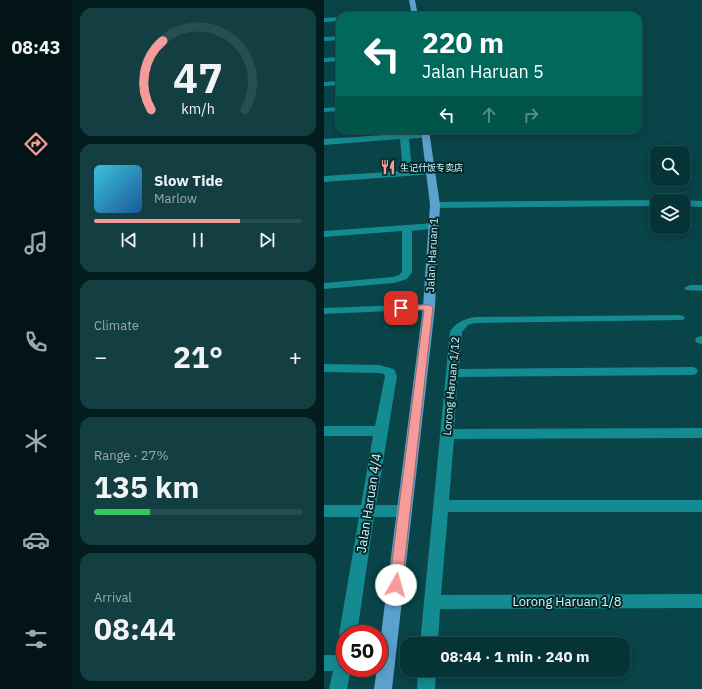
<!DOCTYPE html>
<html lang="en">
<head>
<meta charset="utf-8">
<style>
  :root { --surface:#063336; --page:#143f42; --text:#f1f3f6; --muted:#98aaad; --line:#274e51; --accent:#f59b99 }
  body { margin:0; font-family:"IBM Plex Sans","Noto Sans SC",sans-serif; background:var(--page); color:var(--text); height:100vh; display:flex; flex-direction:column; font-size:15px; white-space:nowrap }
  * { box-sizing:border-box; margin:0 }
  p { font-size:13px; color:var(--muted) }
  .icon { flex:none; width:22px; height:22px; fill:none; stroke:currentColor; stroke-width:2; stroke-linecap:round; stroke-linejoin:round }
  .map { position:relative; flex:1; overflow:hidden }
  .details { display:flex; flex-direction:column; gap:8px; padding:8px; background:#031c1e; width:252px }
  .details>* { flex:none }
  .top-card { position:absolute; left:12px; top:12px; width:306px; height:122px; border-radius:12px; box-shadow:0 2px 10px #0003,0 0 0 1px var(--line); background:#00695c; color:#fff; overflow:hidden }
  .fabs { position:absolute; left:326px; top:146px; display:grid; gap:8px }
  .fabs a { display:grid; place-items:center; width:40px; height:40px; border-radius:8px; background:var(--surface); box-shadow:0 2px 10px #0003,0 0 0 1px var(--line); font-size:20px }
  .speed { position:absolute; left:12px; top:625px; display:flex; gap:8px; font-size:20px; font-weight:700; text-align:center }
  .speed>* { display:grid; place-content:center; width:52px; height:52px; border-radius:50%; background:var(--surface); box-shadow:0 2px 10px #0003,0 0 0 1px var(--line); line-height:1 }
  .speed .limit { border:6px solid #d22; background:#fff; color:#111 }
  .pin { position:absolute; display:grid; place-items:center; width:34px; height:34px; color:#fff; margin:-17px; border-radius:8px; box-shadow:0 2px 6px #0006 }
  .me { position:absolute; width:44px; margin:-22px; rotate:7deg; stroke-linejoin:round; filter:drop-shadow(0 0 3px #0008) }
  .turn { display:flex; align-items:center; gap:14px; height:84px; padding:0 20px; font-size:18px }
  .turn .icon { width:52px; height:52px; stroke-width:2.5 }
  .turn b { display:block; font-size:28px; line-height:34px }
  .lanes { display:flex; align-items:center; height:38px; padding:0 20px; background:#0003; justify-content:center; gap:20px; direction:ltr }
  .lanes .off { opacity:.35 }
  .big { font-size:30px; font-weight:700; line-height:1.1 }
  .details .tile { flex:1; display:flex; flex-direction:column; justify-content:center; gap:6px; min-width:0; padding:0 14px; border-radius:12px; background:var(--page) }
  .details .dial { align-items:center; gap:0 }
  .dial svg { height:104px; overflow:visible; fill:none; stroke:var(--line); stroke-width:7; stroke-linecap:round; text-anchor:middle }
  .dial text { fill:var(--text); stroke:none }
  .song { display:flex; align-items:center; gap:12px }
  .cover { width:48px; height:48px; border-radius:6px; background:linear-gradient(135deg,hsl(190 70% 55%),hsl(210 70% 35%)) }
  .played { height:4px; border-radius:2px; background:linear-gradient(90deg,var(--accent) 70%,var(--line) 70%) }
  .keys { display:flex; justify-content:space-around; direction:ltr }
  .heat { display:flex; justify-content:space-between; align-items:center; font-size:22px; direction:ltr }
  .charge { height:6px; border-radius:3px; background:linear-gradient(90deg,#34c759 27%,var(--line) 0) }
  .trip { position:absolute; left:76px; top:637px; width:230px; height:40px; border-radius:12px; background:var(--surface); box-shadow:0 2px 10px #0003,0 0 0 1px var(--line); font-weight:700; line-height:40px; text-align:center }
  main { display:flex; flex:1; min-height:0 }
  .dock { display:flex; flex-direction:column; width:72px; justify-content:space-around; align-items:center; background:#021416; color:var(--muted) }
  .dock .icon { width:28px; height:28px }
  .dock .current { color:var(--accent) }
  .dock b { font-size:18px; color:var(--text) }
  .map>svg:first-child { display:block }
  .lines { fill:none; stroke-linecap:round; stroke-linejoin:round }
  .minor { fill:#148a91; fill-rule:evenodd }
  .major { fill:#5ba1cd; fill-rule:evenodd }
  .route { fill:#f59b99; stroke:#9f6563 }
  .labels { text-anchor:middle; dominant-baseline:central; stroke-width:4; stroke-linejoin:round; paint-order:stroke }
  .far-poi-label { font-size:9px; fill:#cdfbfe; stroke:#07282a; text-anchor:start }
  .street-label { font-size:11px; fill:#cdfbfe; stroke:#07282a }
  .near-street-label { font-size:13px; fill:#cdfbfe; stroke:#07282a }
</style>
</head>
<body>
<main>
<nav class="dock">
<b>08:43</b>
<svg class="icon current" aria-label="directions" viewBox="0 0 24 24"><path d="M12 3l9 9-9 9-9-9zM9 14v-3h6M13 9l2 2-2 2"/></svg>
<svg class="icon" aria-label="music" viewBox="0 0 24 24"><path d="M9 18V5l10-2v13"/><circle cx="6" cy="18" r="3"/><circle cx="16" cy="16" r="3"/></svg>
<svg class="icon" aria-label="phone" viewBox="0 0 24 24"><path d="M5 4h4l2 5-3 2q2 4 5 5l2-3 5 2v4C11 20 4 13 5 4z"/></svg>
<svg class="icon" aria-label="climate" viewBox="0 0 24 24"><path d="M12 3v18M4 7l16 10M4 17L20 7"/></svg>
<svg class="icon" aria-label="car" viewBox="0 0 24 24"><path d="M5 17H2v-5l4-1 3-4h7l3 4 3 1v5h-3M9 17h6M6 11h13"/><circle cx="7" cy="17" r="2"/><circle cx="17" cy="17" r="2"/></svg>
<svg class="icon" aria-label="filters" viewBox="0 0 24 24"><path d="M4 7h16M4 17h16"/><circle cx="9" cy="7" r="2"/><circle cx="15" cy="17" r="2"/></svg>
</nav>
<section class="details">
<div class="tile dial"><svg viewBox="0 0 100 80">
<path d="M14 69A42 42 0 1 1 86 69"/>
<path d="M14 69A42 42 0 0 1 23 16" stroke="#f59b99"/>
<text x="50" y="56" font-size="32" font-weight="700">47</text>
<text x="50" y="72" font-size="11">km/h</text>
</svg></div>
<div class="tile">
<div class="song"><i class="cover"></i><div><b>Slow Tide</b><p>Marlow</p></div></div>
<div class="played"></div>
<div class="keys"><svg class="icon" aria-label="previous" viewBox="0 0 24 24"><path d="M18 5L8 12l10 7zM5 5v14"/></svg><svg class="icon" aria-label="pause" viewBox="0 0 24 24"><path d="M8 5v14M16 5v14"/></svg><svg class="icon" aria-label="next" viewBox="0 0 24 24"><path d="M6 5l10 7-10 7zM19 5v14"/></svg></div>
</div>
<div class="tile"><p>Climate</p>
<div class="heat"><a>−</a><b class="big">21°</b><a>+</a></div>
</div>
<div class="tile"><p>Range · 27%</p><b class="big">135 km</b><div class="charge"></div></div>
<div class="tile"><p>Arrival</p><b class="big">08:44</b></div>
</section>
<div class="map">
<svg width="378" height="689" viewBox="0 0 378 689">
  <rect width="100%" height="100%" fill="#084448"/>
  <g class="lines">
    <g class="minor">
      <path d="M 90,13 L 92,14 L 92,16 L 71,16 L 74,14 Z"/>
      <path d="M 16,17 L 16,21 L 0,22 L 0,18 Z"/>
      <path d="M 16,36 L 16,40 L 0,41 L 0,37 Z"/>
      <path d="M 16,57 L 16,61 L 0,62 L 0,58 Z"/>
      <path d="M 16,81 L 16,85 L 0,86 L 0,82 Z"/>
      <path d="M 16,107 L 16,111 L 0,112 L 0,108 Z"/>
      <path d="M 76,130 L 84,130 L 84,134 L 105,133 L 106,135 L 105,137 L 85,139 L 88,171 L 107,169 L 111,172 L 110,174 L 0,182 L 0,176 L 79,171 L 76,139 L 0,145 L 0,139 L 76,134 Z"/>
      <path d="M 333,200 L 336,201 L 333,201 L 333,206 L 111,208 L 106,205 L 111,202 Z"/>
      <path d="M 359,200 L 378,201 L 378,207 L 359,206 L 359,201 L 356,201 Z"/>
      <path d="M 110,223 L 114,224 L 115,226 L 114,228 L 88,231 L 88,272 L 83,279 L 70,283 L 0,289 L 0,283 L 69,277 L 75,275 L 78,272 L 78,231 L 0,237 L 0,231 Z"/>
      <path d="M 366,285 L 378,285 L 378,291 L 362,290 L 360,288 Z"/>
      <path d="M 105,304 L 109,305 L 111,307 L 109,309 L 0,314 L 0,308 Z"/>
      <path d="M 355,315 L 359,316 L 361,318 L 359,320 L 151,323 L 144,325 L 138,332 L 135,369 L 368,367 L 372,368 L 374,371 L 372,374 L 368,375 L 134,377 L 130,429 L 378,428 L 378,438 L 130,439 L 125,500 L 378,500 L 378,512 L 124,512 L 117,595 L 378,594 L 378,608 L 116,609 L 114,644 L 96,644 L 122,373 L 126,331 C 133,322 140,319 151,317 Z"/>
      <path d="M 378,336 L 378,344 L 373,343 L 371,340 L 373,337 Z"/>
      <path d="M 0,364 L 55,365 L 70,369 L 73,376 L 52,505 L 81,505 L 86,507 L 88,511 L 86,515 L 81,517 L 50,517 L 33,634 L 21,634 L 21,640 L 18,639 L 15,634 L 35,517 L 0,517 L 0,505 L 37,505 L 49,436 L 0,436 L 0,426 L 51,426 L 61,376 L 60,374 L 55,373 L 0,372 Z"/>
      <path d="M 21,643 L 21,668 L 27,668 L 23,689 L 5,689 L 9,671 L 0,671 L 0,655 L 11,655 L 15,646 Z"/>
      <path d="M 94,670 L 112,670 L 111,689 L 93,689 Z"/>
    </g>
    <g class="major">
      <path d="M 85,0 L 91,0 L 94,16 L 88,16 Z"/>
      <path d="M 97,130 L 105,130 L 116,205 L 111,307 L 68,689 L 50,689 L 53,668 L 55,668 L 55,650 L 99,307 L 106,205 Z"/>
    </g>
  </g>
  <path class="route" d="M 77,305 L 105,305 L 109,307 L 78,585 L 76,589 L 72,590 L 67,589 L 65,585 L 100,310 L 74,310 L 72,308 L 74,306 Z"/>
  <defs>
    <symbol id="restaurant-bare" viewBox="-9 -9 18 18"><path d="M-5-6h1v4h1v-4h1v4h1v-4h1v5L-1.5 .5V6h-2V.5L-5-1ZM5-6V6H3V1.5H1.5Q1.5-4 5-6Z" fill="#f59b99" stroke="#07282a" stroke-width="2.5" paint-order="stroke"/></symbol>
  </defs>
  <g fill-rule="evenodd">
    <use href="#restaurant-bare" x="53" y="156" width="22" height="22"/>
  </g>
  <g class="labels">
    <g class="far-poi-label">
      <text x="76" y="167">生记什饭专卖店</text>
    </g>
    <g class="street-label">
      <text transform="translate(108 255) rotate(-87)">Jalan Haruan 1</text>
      <text transform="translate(127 386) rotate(-85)">Lorong Haruan 1/12</text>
    </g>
    <g class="near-street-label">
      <text transform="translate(45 503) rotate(-81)">Jalan Haruan 4/4</text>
      <text x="243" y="601">Lorong Haruan 1/8</text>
    </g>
  </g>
</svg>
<div class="fabs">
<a><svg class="icon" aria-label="search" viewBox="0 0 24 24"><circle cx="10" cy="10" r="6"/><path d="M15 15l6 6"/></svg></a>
<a><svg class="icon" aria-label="layers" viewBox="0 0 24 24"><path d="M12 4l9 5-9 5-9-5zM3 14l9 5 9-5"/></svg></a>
</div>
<div class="speed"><div class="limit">50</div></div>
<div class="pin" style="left:77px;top:308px;background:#d93025"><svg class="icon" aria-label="arrive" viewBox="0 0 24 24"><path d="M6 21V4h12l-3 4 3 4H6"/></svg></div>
<svg class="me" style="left:72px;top:585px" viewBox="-20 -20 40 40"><circle r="19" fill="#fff"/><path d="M0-13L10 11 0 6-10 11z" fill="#f59b99"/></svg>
<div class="trip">08:44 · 1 min · 240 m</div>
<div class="top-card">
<div class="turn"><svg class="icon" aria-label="left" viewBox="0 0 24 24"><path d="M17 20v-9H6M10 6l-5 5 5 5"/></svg><div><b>220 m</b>Jalan Haruan 5</div></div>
<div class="lanes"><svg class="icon" aria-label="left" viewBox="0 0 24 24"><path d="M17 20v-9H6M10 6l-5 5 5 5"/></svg><svg class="icon off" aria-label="ahead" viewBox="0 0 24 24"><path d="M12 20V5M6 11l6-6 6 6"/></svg><svg class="icon off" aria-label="right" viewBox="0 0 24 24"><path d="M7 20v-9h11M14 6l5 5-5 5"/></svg></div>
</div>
</div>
</main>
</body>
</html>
